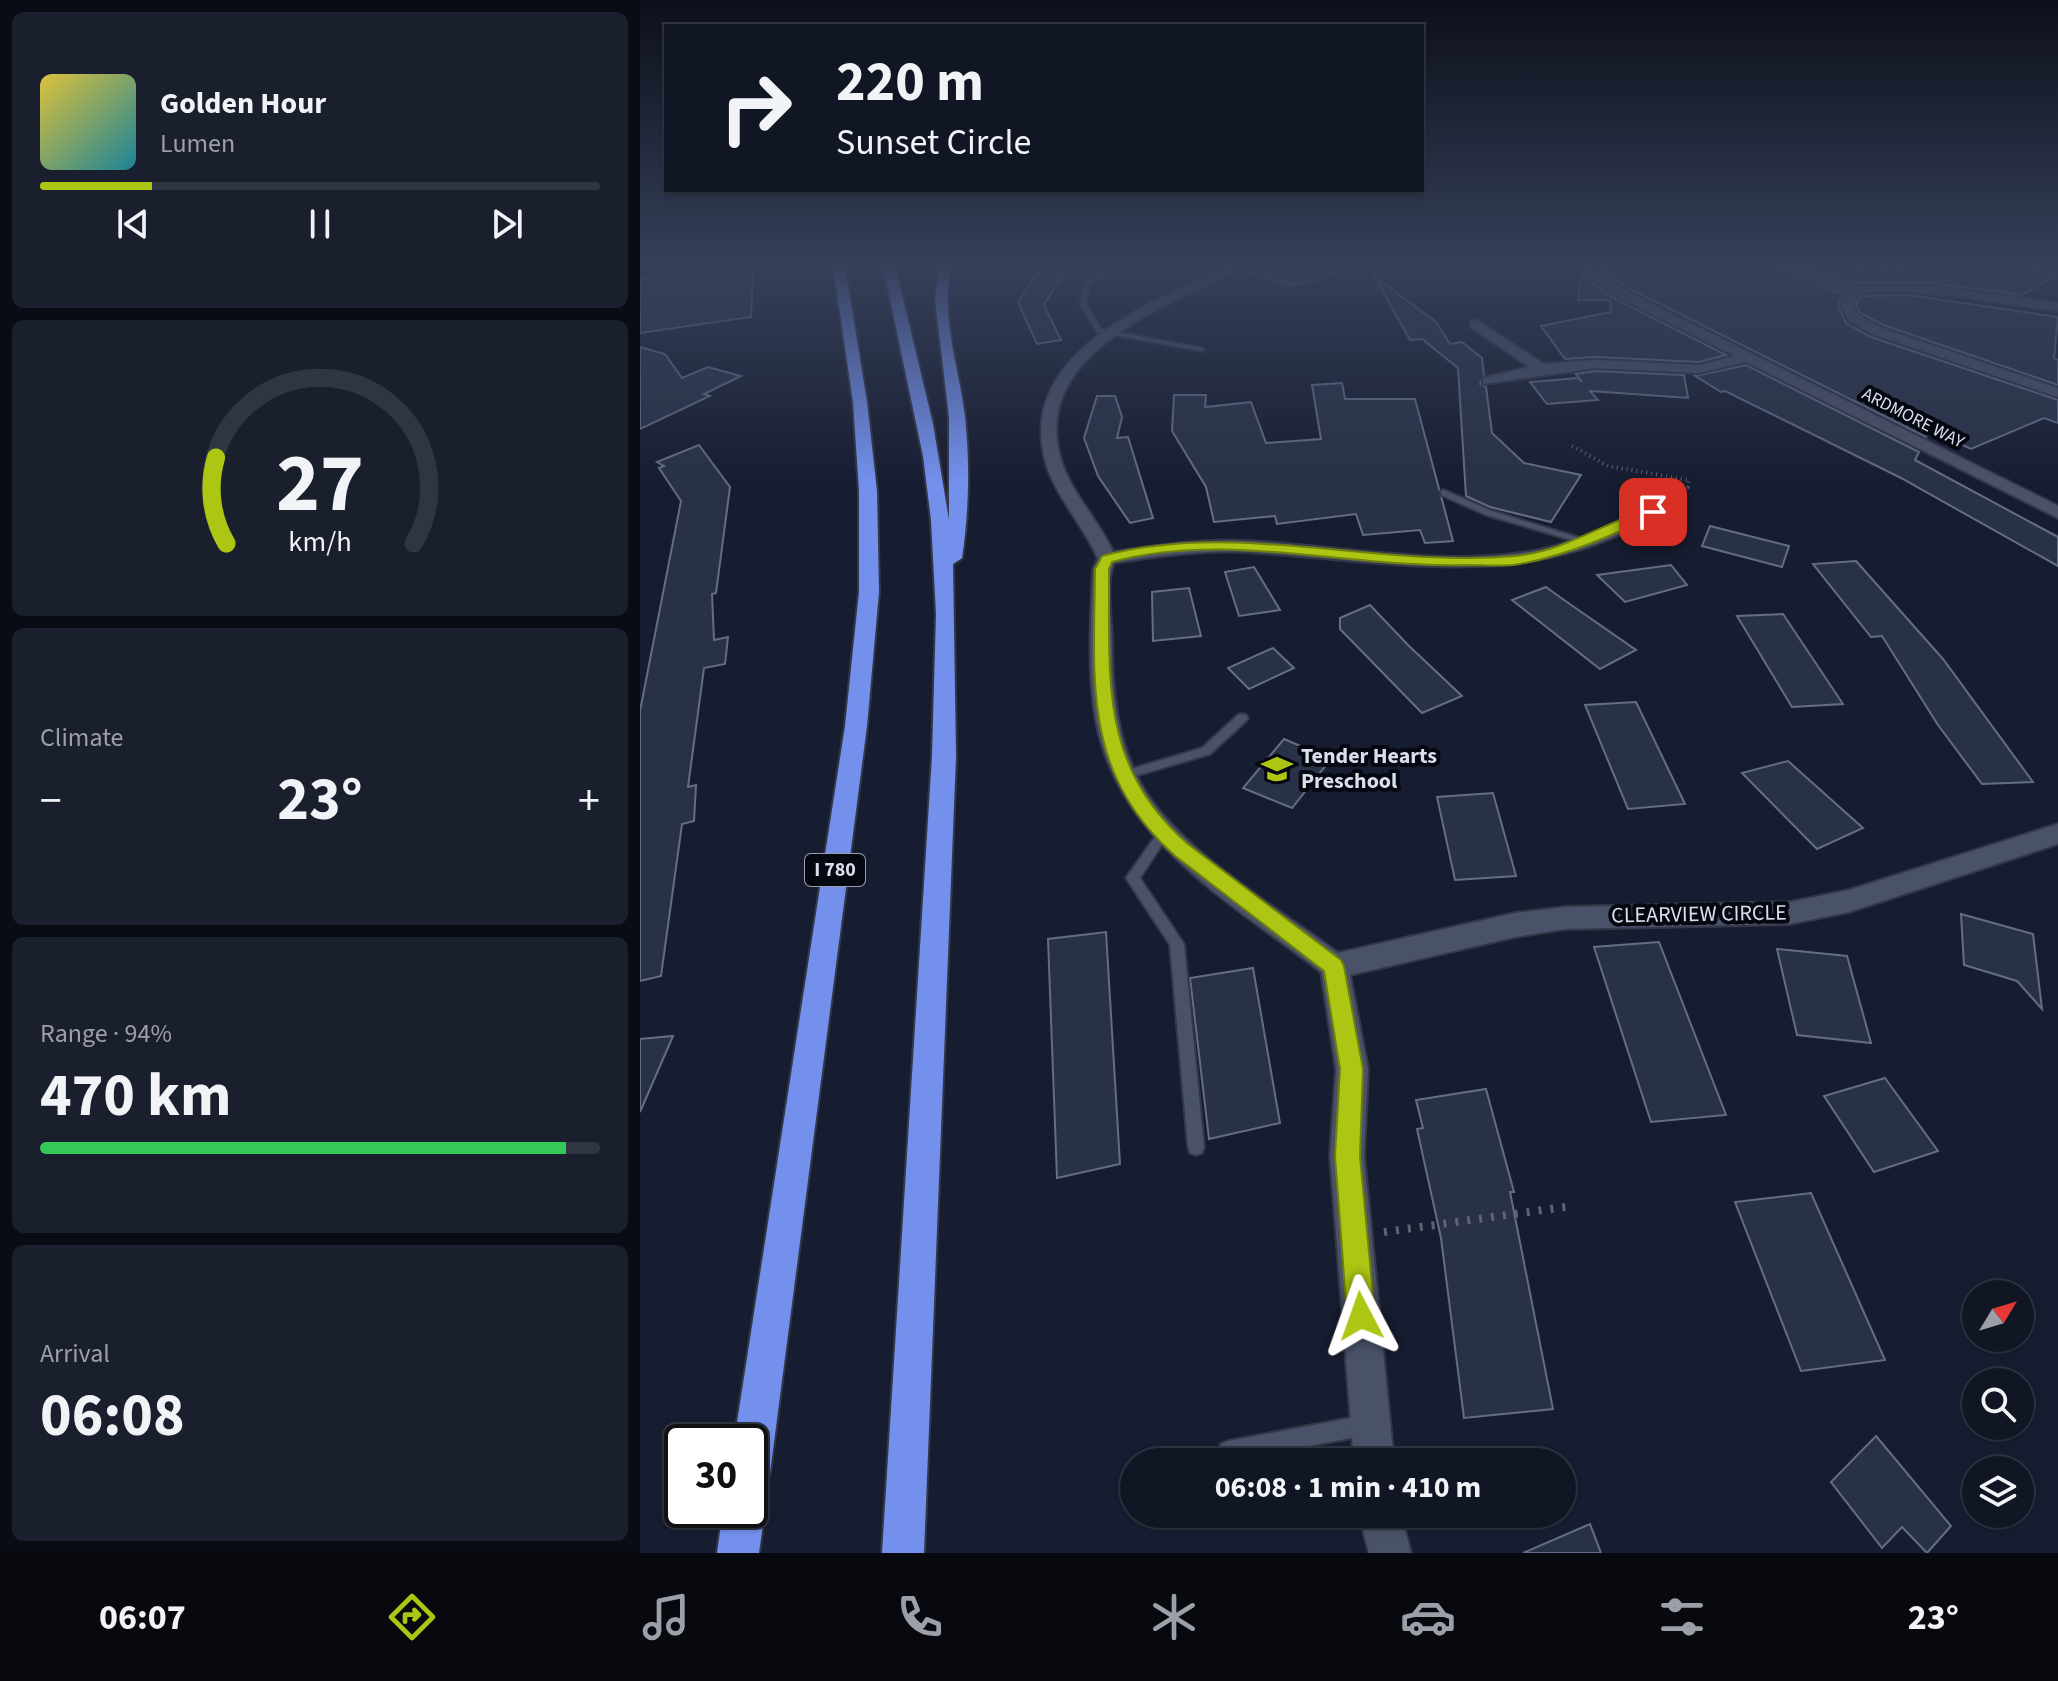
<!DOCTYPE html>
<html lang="en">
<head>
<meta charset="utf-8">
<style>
  :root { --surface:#111625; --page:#1a1f2d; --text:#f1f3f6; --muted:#9c9fa7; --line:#303542; --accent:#acc613 }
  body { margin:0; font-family:"Source Sans 3",sans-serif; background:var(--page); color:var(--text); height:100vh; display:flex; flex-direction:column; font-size:30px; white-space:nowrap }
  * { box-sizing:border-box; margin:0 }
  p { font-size:26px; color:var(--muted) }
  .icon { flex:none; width:44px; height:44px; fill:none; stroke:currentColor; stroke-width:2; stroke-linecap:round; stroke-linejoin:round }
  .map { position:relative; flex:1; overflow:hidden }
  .details { display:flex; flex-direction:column; gap:12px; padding:12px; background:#090c14; width:640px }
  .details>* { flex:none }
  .banner { position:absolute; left:24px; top:24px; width:760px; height:168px; border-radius:0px; box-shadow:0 2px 6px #0004,0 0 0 2px var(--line); background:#111625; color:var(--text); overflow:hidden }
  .needle { width:52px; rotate:52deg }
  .tools { position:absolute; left:1322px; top:1280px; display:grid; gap:16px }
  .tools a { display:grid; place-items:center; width:72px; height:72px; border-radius:50%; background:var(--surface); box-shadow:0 2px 6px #0004,0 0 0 2px var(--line); font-size:40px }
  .speed { position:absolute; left:24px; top:1424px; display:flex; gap:16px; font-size:40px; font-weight:700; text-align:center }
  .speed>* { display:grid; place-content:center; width:104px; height:104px; border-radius:50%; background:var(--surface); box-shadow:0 2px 6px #0004,0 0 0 2px var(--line); line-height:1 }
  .speed .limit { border:4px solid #111; border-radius:12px; background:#fff; color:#111 }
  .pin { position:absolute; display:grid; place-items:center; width:68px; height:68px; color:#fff; margin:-34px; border-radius:16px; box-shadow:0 4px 12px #0006 }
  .me { position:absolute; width:88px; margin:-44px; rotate:356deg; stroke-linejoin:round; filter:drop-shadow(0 0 6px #0008) }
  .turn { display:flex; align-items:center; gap:28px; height:168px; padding:0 40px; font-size:36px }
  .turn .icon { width:104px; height:104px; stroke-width:2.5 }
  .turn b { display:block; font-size:56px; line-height:68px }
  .big { font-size:60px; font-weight:700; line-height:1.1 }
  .details .card { flex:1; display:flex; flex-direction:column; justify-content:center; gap:12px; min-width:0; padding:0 28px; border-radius:12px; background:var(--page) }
  .details .dial { align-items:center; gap:0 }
  .dial svg { height:208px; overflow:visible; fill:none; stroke:var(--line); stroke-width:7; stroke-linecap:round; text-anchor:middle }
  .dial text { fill:var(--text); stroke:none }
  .song { display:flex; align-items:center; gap:24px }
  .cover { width:96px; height:96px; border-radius:12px; background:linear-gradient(135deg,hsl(50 70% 55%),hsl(190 70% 35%)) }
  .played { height:8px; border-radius:4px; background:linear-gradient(90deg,var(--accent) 20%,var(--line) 20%) }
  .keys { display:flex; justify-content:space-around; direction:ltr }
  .heat { display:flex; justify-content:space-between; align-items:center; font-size:44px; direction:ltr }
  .charge { height:12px; border-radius:6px; background:linear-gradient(90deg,#34c759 94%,var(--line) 0) }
  .trip { position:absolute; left:480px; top:1448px; width:456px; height:80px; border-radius:40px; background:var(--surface); box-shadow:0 2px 6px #0004,0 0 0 2px var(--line); font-weight:700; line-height:80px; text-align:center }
  .dock { display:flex; height:128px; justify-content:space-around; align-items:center; background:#07090f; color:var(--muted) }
  .dock .icon { width:56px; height:56px }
  .dock .current { color:var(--accent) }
  .dock b { font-size:36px; color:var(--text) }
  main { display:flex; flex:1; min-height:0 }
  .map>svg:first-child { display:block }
  .building { fill:#293146; stroke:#646d86; stroke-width:2 }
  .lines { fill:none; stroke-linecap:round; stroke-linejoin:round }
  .lane-casing { stroke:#333747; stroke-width:4 }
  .street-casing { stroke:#333747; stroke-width:4 }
  .highway-casing { stroke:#333747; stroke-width:4 }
  .path-far1 { stroke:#5e6475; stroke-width:4; stroke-dasharray:1 4; stroke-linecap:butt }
  .path { stroke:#5e6475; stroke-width:8; stroke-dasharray:3 9; stroke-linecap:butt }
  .lane { fill:#4a5269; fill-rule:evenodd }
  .street { fill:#4a5269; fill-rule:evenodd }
  .highway { fill:#7390ed; fill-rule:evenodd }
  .route { fill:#acc613; stroke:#70810c; stroke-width:2 }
  .labels { text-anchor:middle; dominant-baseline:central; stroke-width:8; stroke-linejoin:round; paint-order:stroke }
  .far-street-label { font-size:18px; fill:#d9dfed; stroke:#060811 }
  .shield { fill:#060811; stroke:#9a9eab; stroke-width:2 }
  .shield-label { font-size:20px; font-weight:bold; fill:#d9dfed }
  .poi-label { font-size:22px; font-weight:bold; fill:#d9dfed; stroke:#060811; text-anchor:start }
  .street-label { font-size:22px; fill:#d9dfed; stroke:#060811 }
</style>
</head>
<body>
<main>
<section class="details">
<div class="card">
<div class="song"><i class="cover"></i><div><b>Golden Hour</b><p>Lumen</p></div></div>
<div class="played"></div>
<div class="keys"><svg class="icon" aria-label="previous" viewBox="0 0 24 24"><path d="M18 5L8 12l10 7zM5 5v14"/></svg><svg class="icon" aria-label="pause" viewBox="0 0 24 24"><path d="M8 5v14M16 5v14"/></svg><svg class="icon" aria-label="next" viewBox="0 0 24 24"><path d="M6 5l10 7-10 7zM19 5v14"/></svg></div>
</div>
<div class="card dial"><svg viewBox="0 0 100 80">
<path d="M14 69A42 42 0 1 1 86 69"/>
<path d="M14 69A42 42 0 0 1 10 36" stroke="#acc613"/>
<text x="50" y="56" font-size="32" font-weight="700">27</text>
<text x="50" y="72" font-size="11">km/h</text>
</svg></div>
<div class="card"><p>Climate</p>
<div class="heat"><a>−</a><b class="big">23°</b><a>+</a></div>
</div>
<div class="card"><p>Range · 94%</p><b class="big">470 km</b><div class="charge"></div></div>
<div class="card"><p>Arrival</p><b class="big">06:08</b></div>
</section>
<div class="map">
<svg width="1418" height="1553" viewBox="0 0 1418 1553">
  <rect width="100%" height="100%" fill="#171d31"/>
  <g class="building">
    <path d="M 1007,266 L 1122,266 L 1204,294 L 1198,306 L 1206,323 L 1231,337 L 1418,400 L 1418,423 L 1404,418 L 1331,449 L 1290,430 L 1286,437 L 984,286 L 959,269 Z"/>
    <path d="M 1152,266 L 1265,272 L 1260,266 L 1380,266 L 1416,275 L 1382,295 L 1292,283 L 1215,283 Z"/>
    <path d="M 71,271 L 113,275 L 111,317 L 0,333 L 0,279 Z"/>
    <path d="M 397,273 L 423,274 L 404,305 L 421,340 L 397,344 L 378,302 Z"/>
    <path d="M 941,274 L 973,298 L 1086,355 L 1059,362 L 955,357 L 925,359 L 901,326 L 971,312 L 970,300 L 938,300 Z"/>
    <path d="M 734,276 L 796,322 L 810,344 L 822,342 L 842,358 L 844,375 L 840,384 L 846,387 L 852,433 L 884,463 L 941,475 L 911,522 L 850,507 L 826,496 L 818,368 L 782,339 L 770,340 Z"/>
    <path d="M 1269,295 L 1418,317 L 1414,358 L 1418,360 L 1418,385 L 1243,325 L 1220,313 L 1216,305 L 1221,296 Z"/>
    <path d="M 0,347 L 25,354 L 42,378 L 68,367 L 101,376 L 64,394 L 70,396 L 0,429 Z"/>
    <path d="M 1106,365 L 1279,452 L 1275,460 L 1418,537 L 1418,566 L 1261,478 L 1085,391 L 1081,392 L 1055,376 Z"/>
    <path d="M 955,371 L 1044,375 L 1048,398 L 950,391 L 958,400 L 907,404 L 890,382 L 938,378 L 942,382 L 936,374 Z"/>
    <path d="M 702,383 L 705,399 L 775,399 L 813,541 L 785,543 L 780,530 L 723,535 L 716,514 L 637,524 L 635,516 L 574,522 L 566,487 L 532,431 L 534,395 L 566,395 L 565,407 L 611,402 L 626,443 L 681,439 L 672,385 Z"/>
    <path d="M 457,396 L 475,396 L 482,417 L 477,438 L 488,437 L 513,518 L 490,523 L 458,476 L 444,438 Z"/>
    <path d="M 59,445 L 90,487 L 76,593 L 72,594 L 74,640 L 88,637 L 85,664 L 64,668 L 48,787 L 56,785 L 54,821 L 42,824 L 21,976 L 0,981 L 0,711 L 41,501 L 19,468 L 24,466 L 17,462 Z"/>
    <path d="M 1070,526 L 1149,546 L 1142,567 L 1062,546 Z"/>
    <path d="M 1216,561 L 1303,659 L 1393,782 L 1342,784 L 1298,725 L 1242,636 L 1231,637 L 1173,564 Z"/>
    <path d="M 1031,565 L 1047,585 L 985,602 L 957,575 Z"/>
    <path d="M 614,567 L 640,610 L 599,616 L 585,572 Z"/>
    <path d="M 906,587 L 924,600 L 996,650 L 960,669 L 872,600 Z"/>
    <path d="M 549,588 L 561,636 L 513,641 L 512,592 Z"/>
    <path d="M 730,605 L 768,645 L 822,696 L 782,713 L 700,629 L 700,618 Z"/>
    <path d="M 1143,614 L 1203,704 L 1152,707 L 1097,616 Z"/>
    <path d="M 633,648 L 654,668 L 609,689 L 588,668 Z"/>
    <path d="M 996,702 L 1045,804 L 988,809 L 945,705 Z"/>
    <path d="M 644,739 L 691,759 L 652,808 L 603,788 Z"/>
    <path d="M 1148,761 L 1223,828 L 1177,849 L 1102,773 Z"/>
    <path d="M 853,793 L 876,876 L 815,880 L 797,797 Z"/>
    <path d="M 1321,914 L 1393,934 L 1402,1009 L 1377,981 L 1324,965 Z"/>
    <path d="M 466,932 L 480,1164 L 417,1178 L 408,939 Z"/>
    <path d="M 1019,942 L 1086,1115 L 1011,1122 L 954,947 Z"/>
    <path d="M 1137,949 L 1207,956 L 1231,1043 L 1157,1035 Z"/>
    <path d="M 613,968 L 640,1123 L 569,1139 L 550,978 Z"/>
    <path d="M 33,1036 L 0,1112 L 0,1039 Z"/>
    <path d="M 1245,1078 L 1298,1151 L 1234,1172 L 1184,1096 Z"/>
    <path d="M 846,1089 L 874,1192 L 870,1192 L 913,1409 L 824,1418 L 801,1238 L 777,1129 L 783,1128 L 776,1100 Z"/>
    <path d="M 1171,1193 L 1245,1360 L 1161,1371 L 1095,1202 Z"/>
    <path d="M 1236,1436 L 1311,1526 L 1287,1553 L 1262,1527 L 1242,1548 L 1191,1482 Z"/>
    <path d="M 950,1524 L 961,1553 L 883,1553 Z"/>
  </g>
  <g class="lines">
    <defs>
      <g id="lane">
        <path d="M 469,266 L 475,266 L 450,285 L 446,304 L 461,329 L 561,348 L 563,349 L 563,351 L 457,332 L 440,304 L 445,283 Z"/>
        <path d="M 593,266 L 600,266 L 647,282 L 661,281 L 706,266 L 713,266 L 664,284 L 646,286 Z"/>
        <path d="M 804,490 L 852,511 L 953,542 L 951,544 L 945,544 L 846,515 L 801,495 L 801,491 Z"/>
        <path d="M 602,714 L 606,715 L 608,718 L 606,721 L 570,754 L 485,779 L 479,775 L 481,772 L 562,748 L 598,715 Z"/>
        <path d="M 523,829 L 527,831 L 529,834 L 500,878 L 544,944 L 564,1147 L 562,1153 L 556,1155 L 550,1153 L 548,1147 L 530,945 L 486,878 L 519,831 Z"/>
        <path d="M 727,1415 L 734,1418 L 737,1425 L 734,1432 L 727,1435 L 588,1461 L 581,1458 L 578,1451 L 581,1444 L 588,1441 Z"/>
      </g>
      <g id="street">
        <path d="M 588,266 L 602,266 C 587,278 565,286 548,294 C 483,326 398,371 420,456 C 429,491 459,520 473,552 C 518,545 562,539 607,541 C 698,546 790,565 881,553 C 927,547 966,528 1007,508 L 1013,507 L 1022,512 C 1013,522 997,527 985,532 C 866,590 733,559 607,552 C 562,550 519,556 474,563 C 465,583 472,620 472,642 C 472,690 477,741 501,784 C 537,849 638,908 698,953 L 875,913 L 925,907 L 1150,902 L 1209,890 L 1418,824 L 1418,844 L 1209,912 L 1150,924 L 925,929 L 875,937 L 710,975 L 728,1069 L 724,1156 L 754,1462 L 714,1462 L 690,1156 L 696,1069 L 681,972 C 592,903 478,841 456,721 C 447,671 451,619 453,569 L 458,559 C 443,524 412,493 404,456 C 380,351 513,302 588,266 Z"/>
        <path d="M 936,266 L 949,266 L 982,289 L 1418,506 L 1418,518 L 1106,362 L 1059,373 L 955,368 L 843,384 L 843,378 L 889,367 L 831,327 L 831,321 L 836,320 L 904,364 L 955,360 L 1059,365 L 1095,356 L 974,295 Z"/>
        <path d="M 1125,266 L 1142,266 L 1215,286 L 1292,286 L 1418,303 L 1418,311 C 1352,303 1287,287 1219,293 L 1213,305 L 1218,315 L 1242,328 L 1418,388 L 1418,397 L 1232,334 L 1208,320 L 1201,305 L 1208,292 Z"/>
        <path d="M 719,1514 L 761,1514 L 771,1553 L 729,1553 Z"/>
      </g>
      <g id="highway">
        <path d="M 193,266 L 205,266 L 227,402 L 237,491 L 239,592 L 227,726 L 130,1473 L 124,1487 L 112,1493 L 119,1495 L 125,1510 L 119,1553 L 77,1553 L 83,1510 L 110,1510 L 110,1442 L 94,1442 L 205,726 L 219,592 L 219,491 L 213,402 Z"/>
        <path d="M 243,266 L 255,266 L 293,424 L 309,520 L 309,417 L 295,299 L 299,266 L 311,266 C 300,317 319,367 325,417 C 330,464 329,511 322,558 L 313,564 L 316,756 L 284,1553 L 242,1553 L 292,756 L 296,614 L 291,520 L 283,456 Z"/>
      </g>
    </defs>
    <use href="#lane" class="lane-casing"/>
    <use href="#street" class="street-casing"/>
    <use href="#highway" class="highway-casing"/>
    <path class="path-far1" d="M 932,446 L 968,466 L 1049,480 L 1048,487 L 1000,483 L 1003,491"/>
    <path class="path" d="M 744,1232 L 932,1206"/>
    <use href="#lane" class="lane"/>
    <use href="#street" class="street"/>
    <use href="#highway" class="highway"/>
  </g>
  <linearGradient id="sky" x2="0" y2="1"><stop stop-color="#0d101b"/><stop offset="0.55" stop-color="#36405a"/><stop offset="1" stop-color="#36405a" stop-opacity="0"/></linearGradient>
  <rect width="1418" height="483" fill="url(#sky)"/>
  <path class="route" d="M 1013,508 L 1018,509 L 1018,514 C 973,535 929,555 880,564 C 863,567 843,565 825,565 C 709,568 587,531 472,562 L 469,569 C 470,676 458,766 548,844 L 701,960 L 704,966 L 723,1069 L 720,1156 L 735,1316 L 731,1326 L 721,1330 L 711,1326 L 707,1316 L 695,1156 L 700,1069 L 684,971 L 534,855 C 442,772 454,681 455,569 L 462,556 C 597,520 737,568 875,556 C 926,551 966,521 1013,508 Z"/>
  <defs>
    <symbol id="school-bare" viewBox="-9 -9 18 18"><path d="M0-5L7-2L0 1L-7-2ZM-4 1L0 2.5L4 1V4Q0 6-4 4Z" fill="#acc613" stroke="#060811" stroke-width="2.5" paint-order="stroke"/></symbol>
  </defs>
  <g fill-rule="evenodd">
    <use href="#school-bare" x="615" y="747" width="44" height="44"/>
  </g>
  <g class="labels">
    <g class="far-street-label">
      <text transform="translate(1273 418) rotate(27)">ARDMORE WAY</text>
    </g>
    <rect class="shield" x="165" y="854" width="60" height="32" rx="6"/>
    <g class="shield-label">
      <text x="195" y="870">I 780</text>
    </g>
    <g class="poi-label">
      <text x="661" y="756">Tender Hearts<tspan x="661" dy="25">Preschool</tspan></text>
    </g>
    <g class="street-label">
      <text transform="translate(1059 914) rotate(-1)">CLEARVIEW CIRCLE</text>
    </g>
  </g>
</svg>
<div class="tools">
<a><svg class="needle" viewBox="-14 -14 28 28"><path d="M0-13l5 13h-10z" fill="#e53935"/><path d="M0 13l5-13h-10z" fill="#9c9fa7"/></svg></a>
<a><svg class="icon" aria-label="search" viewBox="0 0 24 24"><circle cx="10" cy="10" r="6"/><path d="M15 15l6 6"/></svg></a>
<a><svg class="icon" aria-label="layers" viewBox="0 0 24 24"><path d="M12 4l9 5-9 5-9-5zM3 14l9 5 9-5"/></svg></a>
</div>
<div class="speed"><div class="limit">30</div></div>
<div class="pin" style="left:1013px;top:512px;background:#d93025"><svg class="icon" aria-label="arrive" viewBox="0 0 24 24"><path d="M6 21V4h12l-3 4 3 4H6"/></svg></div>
<svg class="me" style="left:721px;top:1316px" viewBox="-20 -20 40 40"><path d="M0-17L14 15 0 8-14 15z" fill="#acc613" stroke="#fff" stroke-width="4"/></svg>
<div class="trip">06:08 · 1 min · 410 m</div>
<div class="banner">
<div class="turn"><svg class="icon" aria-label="right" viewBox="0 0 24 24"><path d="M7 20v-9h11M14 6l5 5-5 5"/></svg><div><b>220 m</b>Sunset Circle</div></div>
</div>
</div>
</main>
<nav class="dock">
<b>06:07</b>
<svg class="icon current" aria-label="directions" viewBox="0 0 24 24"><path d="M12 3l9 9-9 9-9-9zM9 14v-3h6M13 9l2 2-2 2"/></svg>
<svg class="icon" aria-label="music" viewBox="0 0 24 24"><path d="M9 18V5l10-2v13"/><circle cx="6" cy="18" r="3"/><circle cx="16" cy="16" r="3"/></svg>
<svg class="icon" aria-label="phone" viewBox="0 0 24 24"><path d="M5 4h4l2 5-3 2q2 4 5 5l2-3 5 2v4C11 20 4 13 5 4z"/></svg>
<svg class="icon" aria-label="climate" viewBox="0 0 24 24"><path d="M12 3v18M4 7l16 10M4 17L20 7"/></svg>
<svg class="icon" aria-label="car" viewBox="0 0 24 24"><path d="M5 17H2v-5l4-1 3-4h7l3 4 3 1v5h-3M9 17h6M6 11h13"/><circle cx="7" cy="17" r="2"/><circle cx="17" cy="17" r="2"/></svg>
<svg class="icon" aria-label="filters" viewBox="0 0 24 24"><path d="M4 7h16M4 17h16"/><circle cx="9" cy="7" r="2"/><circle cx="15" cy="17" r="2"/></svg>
<b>23°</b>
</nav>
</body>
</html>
